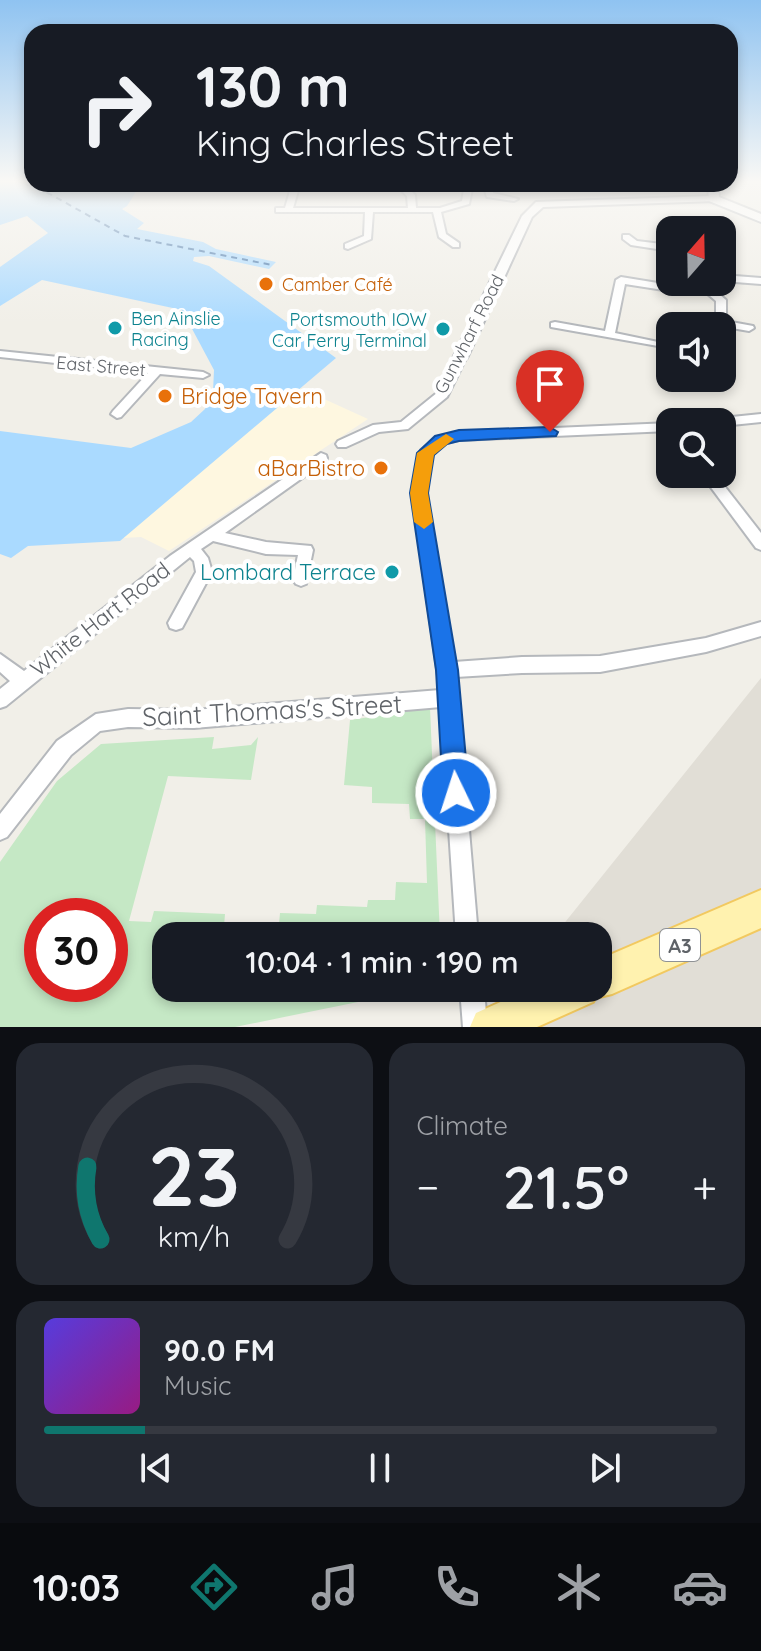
<!DOCTYPE html>
<html lang="en">
<head>
<meta charset="utf-8">
<style>
  :root { --surface:#171b24; --page:#242831; --text:#f1f3f6; --muted:#9ea1a6; --line:#363941; --accent:#0f766e }
  body { margin:0; font-family:Quicksand,sans-serif; background:var(--page); color:var(--text); height:100vh; display:flex; flex-direction:column; font-size:30px; white-space:nowrap }
  * { box-sizing:border-box; margin:0 }
  p { font-size:26px; color:var(--muted) }
  .icon { flex:none; width:44px; height:44px; fill:none; stroke:currentColor; stroke-width:2; stroke-linecap:round; stroke-linejoin:round }
  .map { position:relative; height:1027px; overflow:hidden }
  .details { display:flex; flex-direction:column; gap:16px; padding:16px; background:#0d0f14; flex:1 }
  .details>* { flex:none }
  .top-card { position:absolute; left:24px; top:24px; width:714px; height:168px; border-radius:24px; box-shadow:0 4px 12px #0003; background:#171b24; color:var(--text); overflow:hidden }
  .needle { width:52px; rotate:20deg }
  .fabs { position:absolute; left:656px; top:216px; display:grid; gap:16px }
  .fabs a { display:grid; place-items:center; width:80px; height:80px; border-radius:16px; background:var(--surface); box-shadow:0 4px 12px #0003; font-size:40px }
  .speed { position:absolute; left:24px; top:898px; display:flex; gap:16px; font-size:40px; font-weight:700; text-align:center }
  .speed>* { display:grid; place-content:center; width:104px; height:104px; border-radius:50%; background:var(--surface); box-shadow:0 4px 12px #0003; line-height:1 }
  .speed .limit { border:12px solid #d22; background:#fff; color:#111 }
  .pin { position:absolute; display:grid; place-items:center; width:68px; height:68px; color:#fff; margin:-82px -34px; border-radius:50% 50% 50% 0; rotate:-45deg; box-shadow:0 0 8px #0007 }
  .pin .icon { rotate:45deg }
  .me { position:absolute; width:88px; margin:-44px; rotate:356deg; stroke-linejoin:round; filter:drop-shadow(0 0 6px #0008) }
  .turn { display:flex; align-items:center; gap:28px; height:168px; padding:0 40px; font-size:36px }
  .turn .icon { width:104px; height:104px; stroke-width:2.5 }
  .turn b { display:block; font-size:56px; line-height:68px }
  .big { font-size:60px; font-weight:600; line-height:1.1 }
  .details .card { flex:1; display:flex; flex-direction:column; justify-content:center; gap:12px; min-width:0; padding:0 28px; border-radius:24px; background:var(--page) }
  .details .dial { align-items:center; gap:0 }
  .dial svg { height:208px; overflow:visible; fill:none; stroke:var(--line); stroke-width:7; stroke-linecap:round; text-anchor:middle }
  .dial text { fill:var(--text); stroke:none }
  .song { display:flex; align-items:center; gap:24px }
  .cover { width:96px; height:96px; border-radius:12px; background:linear-gradient(135deg,hsl(250 70% 55%),hsl(310 70% 35%)) }
  .played { height:8px; border-radius:4px; background:linear-gradient(90deg,var(--accent) 15%,var(--line) 15%) }
  .keys { display:flex; justify-content:space-around; direction:ltr }
  .heat { display:flex; justify-content:space-between; align-items:center; font-size:44px; direction:ltr }
  .details .tiles { flex:1; display:grid; gap:16px; grid-template-columns:1fr 1fr }
  .card:last-child { grid-column:span 2 }
  .trip { position:absolute; left:152px; top:922px; width:460px; height:80px; border-radius:24px; background:var(--surface); box-shadow:0 4px 12px #0003; font-weight:600; line-height:80px; text-align:center }
  .dock { display:flex; height:128px; justify-content:space-around; align-items:center; background:#090b0e; color:var(--muted) }
  .dock .icon { width:56px; height:56px }
  .dock .active { color:var(--accent) }
  .dock b { font-size:36px; color:var(--text) }
  .map>svg:first-child { display:block }
  .commercial { fill:#fef7e0 }
  .education { fill:#e1ded6 }
  .green { fill:#c5e8c5; fill-rule:evenodd }
  .water { fill:#aadaff }
  .lines { fill:none; stroke-linecap:round; stroke-linejoin:round }
  .ferry { stroke:#4174aa; stroke-width:2; stroke-dasharray:6 5; stroke-linecap:butt }
  .minor-casing { stroke:#b5b8bc; stroke-width:4 }
  .tertiary-casing { stroke:#b5b8bc; stroke-width:4 }
  .secondary-casing { stroke:#b6babf; stroke-width:4 }
  .primary-casing { stroke:#f2c960; stroke-width:4 }
  .minor { fill:#fff; fill-rule:evenodd }
  .tertiary { fill:#fff; fill-rule:evenodd }
  .secondary { fill:#fff; fill-rule:evenodd }
  .primary { fill:#fff2af; fill-rule:evenodd }
  .route { fill:#1a73e8; stroke:#114b97; stroke-width:2 }
  .slow { fill:#f59e0b }
  .food-dot { fill:#e8710a; stroke:#fff; stroke-width:3 }
  .culture-dot { fill:#0f9aa8; stroke:#fff; stroke-width:3 }
  .labels { text-anchor:middle; dominant-baseline:central; stroke-width:8; stroke-linejoin:round; paint-order:stroke }
  .far-food-label { font-size:18px; fill:#c56008; stroke:#fff; text-anchor:start }
  .far-culture-label { font-size:18px; fill:#0d838f; stroke:#fff; text-anchor:start }
  .far-street-label { font-size:18px; fill:#5f6368; stroke:#fff }
  .shield { fill:#fff; stroke:#8f9295; stroke-width:2 }
  .shield-label { font-size:20px; font-weight:bold; fill:#5f6368 }
  .food-label { font-size:22px; fill:#c56008; stroke:#fff; text-anchor:start }
  .culture-label { font-size:22px; fill:#0d838f; stroke:#fff; text-anchor:end }
  .street-label { font-size:22px; fill:#5f6368; stroke:#fff }
  .near-street-label { font-size:26px; fill:#5f6368; stroke:#fff }
</style>
</head>
<body>
<div class="map">
<svg width="761" height="1027" viewBox="0 0 761 1027">
  <rect width="100%" height="100%" fill="#f1efe8"/>
  <path class="commercial" d="M 300,388 L 368,419 L 169,551 L 141,537 L 123,538 Z"/>
  <path class="education" d="M 761,678 L 761,1027 L 481,1027 L 512,988 L 598,988 L 598,936 L 554,936 Z"/>
  <path class="green" d="M 430,708 L 440,936 L 166,936 L 166,988 L 422,989 L 235,1027 L 0,1027 L 0,862 L 57,781 L 101,744 L 214,737 L 212,749 L 251,745 L 258,737 L 251,780 L 168,776 L 129,921 L 151,922 L 154,911 L 225,914 L 224,926 L 239,928 L 241,922 L 279,924 L 280,913 L 316,914 L 317,905 L 367,907 L 368,900 L 395,900 L 396,882 L 427,883 L 425,819 L 410,819 L 409,804 L 372,803 L 372,787 L 344,785 L 350,720 ZM 42,916 L 110,916 L 110,984 L 42,984 Z"/>
  <path class="water" d="M 0,180 L 32,180 L 32,184 L 141,184 L 127,206 L 122,209 L 144,223 L 137,229 L 203,242 L 216,249 L 276,262 L 269,269 L 209,256 L 194,257 L 193,261 L 209,266 L 336,358 L 120,541 L 28,546 L 11,558 L 0,554 L 0,431 L 131,448 L 191,422 L 205,409 L 213,392 L 214,370 L 182,310 L 42,280 L 0,306 L 0,267 L 48,233 L 27,216 L 0,225 Z"/>
  <g class="lines">
    <path class="ferry" d="M 16,180 L 50,194 L 125,236 L 272,265"/>
    <defs>
      <g id="minor">
        <path d="M 292,184 L 300,184 L 293,208 L 408,208 L 407,196 L 401,190 L 400,184 L 408,184 L 409,189 L 415,195 L 416,208 L 440,208 L 462,201 L 465,184 L 473,184 L 469,204 L 441,212 L 446,234 L 459,243 L 459,247 L 453,247 L 439,237 L 433,212 L 373,212 L 371,239 L 348,249 L 345,248 L 345,244 L 364,236 L 365,212 L 276,212 L 276,208 L 285,208 Z"/>
        <path d="M 483,184 L 491,184 L 493,193 L 518,199 L 514,201 L 487,197 Z"/>
        <path d="M 567,185 L 582,185 L 586,187 L 582,189 L 564,189 L 564,185 Z"/>
        <path d="M 684,221 L 714,227 L 710,230 L 688,227 L 688,230 L 680,230 L 680,224 Z"/>
        <path d="M 623,235 L 629,235 L 637,241 L 670,245 L 670,251 L 631,245 L 623,239 Z"/>
        <path d="M 722,275 L 761,278 L 761,284 L 722,281 Z"/>
        <path d="M 621,277 L 670,285 L 708,282 L 707,284 L 726,300 L 726,321 L 753,326 L 754,328 L 749,331 L 726,327 L 722,329 L 722,326 L 716,326 L 716,301 L 698,286 L 670,291 L 625,284 L 615,333 L 658,342 L 658,346 L 551,327 L 551,323 L 555,322 L 605,331 L 616,280 Z"/>
        <path d="M 0,351 L 203,372 L 209,375 L 203,378 L 160,374 L 121,417 L 117,418 L 111,414 L 113,411 L 148,373 L 0,357 Z"/>
        <path d="M 460,355 L 466,358 L 447,397 L 408,429 L 379,432 L 346,447 L 338,447 L 336,444 L 338,441 L 373,425 L 401,422 L 438,392 L 454,358 Z"/>
        <path d="M 761,414 L 761,422 L 722,426 L 722,422 L 716,422 L 722,418 Z"/>
        <path d="M 670,423 L 670,431 L 459,440 L 445,443 L 432,455 L 426,493 L 454,662 L 522,657 L 600,656 L 706,638 L 761,622 L 761,636 L 706,652 L 600,672 L 522,673 L 456,677 L 478,936 L 456,936 L 441,707 L 194,728 L 128,727 L 100,731 L 71,755 L 7,837 L 0,840 L 0,814 L 57,741 L 96,714 L 128,709 L 194,710 L 440,690 L 412,493 L 421,450 L 437,437 L 459,432 Z"/>
        <path d="M 321,453 L 326,455 L 327,458 L 326,461 L 225,533 L 266,542 L 311,546 L 313,550 L 306,584 L 301,586 L 296,584 L 293,580 L 298,555 L 266,554 L 213,541 L 201,549 L 208,558 L 212,572 L 182,628 L 176,630 L 170,628 L 168,623 L 196,572 L 194,561 L 190,557 L 6,706 L 0,708 L 0,689 L 10,681 L 0,672 L 0,654 L 24,671 L 170,556 Z"/>
        <path d="M 701,474 L 715,474 L 761,533 L 761,550 L 756,548 Z"/>
        <path d="M 460,988 L 484,988 L 487,1027 L 463,1027 Z"/>
      </g>
      <path id="tertiary" d="M 713,196 L 717,197 L 717,201 L 543,207 L 532,217 L 467,358 L 460,362 L 453,358 L 522,216 L 536,202 Z"/>
      <path id="secondary" d="M 708,184 L 718,184 L 719,197 L 761,214 L 761,222 L 709,201 Z"/>
      <path id="primary" d="M 761,890 L 761,928 L 612,994 L 595,998 L 593,1002 L 537,1027 L 470,1027 L 476,1013 L 532,988 L 598,988 L 598,960 Z"/>
    </defs>
    <use href="#minor" class="minor-casing"/>
    <use href="#tertiary" class="tertiary-casing"/>
    <use href="#secondary" class="secondary-casing"/>
    <use href="#primary" class="primary-casing"/>
    <use href="#minor" class="minor"/>
    <use href="#tertiary" class="tertiary"/>
    <use href="#secondary" class="secondary"/>
    <use href="#primary" class="primary"/>
  </g>
  <linearGradient id="sky" x2="0" y2="1"><stop stop-color="#8fc3f1"/><stop offset="0.56" stop-color="#f9f8f5"/><stop offset="1" stop-color="#f9f8f5" stop-opacity="0"/></linearGradient>
  <rect width="761" height="324" fill="url(#sky)"/>
  <path class="route" d="M 550,427 L 558,432 L 556,436 L 459,441 L 447,444 L 434,455 L 428,493 L 458,670 L 469,793 L 465,802 L 456,805 L 447,802 L 443,793 L 436,670 L 410,493 L 417,453 L 435,436 L 459,430 Z"/>
  <path class="slow" d="M 446,434 L 454,439 L 434,455 L 428,493 L 433,522 L 424,529 L 414,522 L 410,493 L 417,453 Z"/>
  <g class="food-dot">
    <circle cx="266" cy="284" r="8"/>
    <circle cx="165" cy="396" r="8"/>
    <circle cx="381" cy="468" r="8"/>
  </g>
  <g class="culture-dot">
    <circle cx="115" cy="328" r="8"/>
    <circle cx="443" cy="329" r="8"/>
    <circle cx="392" cy="572" r="8"/>
  </g>
  <g class="labels">
    <g class="far-food-label">
      <text x="282" y="284">Camber Café</text>
    </g>
    <g class="far-culture-label">
      <text x="131" y="318">Ben Ainslie<tspan x="131" dy="21">Racing</tspan></text>
      <text x="427" y="319" text-anchor="end">Portsmouth IOW<tspan x="427" dy="21">Car Ferry Terminal</tspan></text>
    </g>
    <g class="far-street-label">
      <text transform="translate(469 334) rotate(-63)">Gunwharf Road</text>
      <text transform="translate(101 366) rotate(5)">East Street</text>
    </g>
    <rect class="shield" x="660" y="929" width="40" height="32" rx="6"/>
    <g class="shield-label">
      <text x="680" y="945">A3</text>
    </g>
    <g class="food-label">
      <text x="181" y="396">Bridge Tavern</text>
      <text x="365" y="468" text-anchor="end">aBarBistro</text>
    </g>
    <g class="culture-label">
      <text x="376" y="572">Lombard Terrace</text>
    </g>
    <g class="street-label">
      <text transform="translate(100 619) rotate(-38)">White Hart Road</text>
    </g>
    <g class="near-street-label">
      <text transform="translate(272 710) rotate(-3)">Saint Thomas's Street</text>
    </g>
  </g>
</svg>
<div class="fabs">
<a><svg class="needle" viewBox="-14 -14 28 28"><path d="M0-13l5 13h-10z" fill="#e53935"/><path d="M0 13l5-13h-10z" fill="#9ea1a6"/></svg></a>
<a><svg class="icon" aria-label="sound" viewBox="0 0 24 24"><path d="M4 9h4l5-4v14l-5-4H4zM17 9q2 3 0 6"/></svg></a>
<a><svg class="icon" aria-label="search" viewBox="0 0 24 24"><circle cx="10" cy="10" r="6"/><path d="M15 15l6 6"/></svg></a>
</div>
<div class="speed"><div class="limit">30</div></div>
<div class="pin" style="left:550px;top:432px;background:#d93025"><svg class="icon" aria-label="arrive" viewBox="0 0 24 24"><path d="M6 21V4h12l-3 4 3 4H6"/></svg></div>
<svg class="me" style="left:456px;top:793px" viewBox="-20 -20 40 40"><circle r="17" fill="#1a73e8" stroke="#fff" stroke-width="3"/><path d="M0-11L8 9 0 5-8 9z" fill="#fff"/></svg>
<div class="trip">10:04 · 1 min · 190 m</div>
<div class="top-card">
<div class="turn"><svg class="icon" aria-label="right" viewBox="0 0 24 24"><path d="M7 20v-9h11M14 6l5 5-5 5"/></svg><div><b>130 m</b>King Charles Street</div></div>
</div>
</div>
<section class="details">
<div class="tiles">
<div class="card dial"><svg viewBox="0 0 100 80">
<path d="M14 69A42 42 0 1 1 86 69"/>
<path d="M14 69A42 42 0 0 1 9 41" stroke="#0f766e"/>
<text x="50" y="56" font-size="32" font-weight="700">23</text>
<text x="50" y="72" font-size="11">km/h</text>
</svg></div>
<div class="card"><p>Climate</p>
<div class="heat"><a>−</a><b class="big">21.5°</b><a>+</a></div>
</div>
<div class="card">
<div class="song"><i class="cover"></i><div><b>90.0 FM</b><p>Music</p></div></div>
<div class="played"></div>
<div class="keys"><svg class="icon" aria-label="previous" viewBox="0 0 24 24"><path d="M18 5L8 12l10 7zM5 5v14"/></svg><svg class="icon" aria-label="pause" viewBox="0 0 24 24"><path d="M8 5v14M16 5v14"/></svg><svg class="icon" aria-label="next" viewBox="0 0 24 24"><path d="M6 5l10 7-10 7zM19 5v14"/></svg></div>
</div>
</div>
</section>
<nav class="dock">
<b>10:03</b>
<svg class="icon active" aria-label="directions" viewBox="0 0 24 24"><path d="M12 3l9 9-9 9-9-9zM9 14v-3h6M13 9l2 2-2 2"/></svg>
<svg class="icon" aria-label="music" viewBox="0 0 24 24"><path d="M9 18V5l10-2v13"/><circle cx="6" cy="18" r="3"/><circle cx="16" cy="16" r="3"/></svg>
<svg class="icon" aria-label="phone" viewBox="0 0 24 24"><path d="M5 4h4l2 5-3 2q2 4 5 5l2-3 5 2v4C11 20 4 13 5 4z"/></svg>
<svg class="icon" aria-label="climate" viewBox="0 0 24 24"><path d="M12 3v18M4 7l16 10M4 17L20 7"/></svg>
<svg class="icon" aria-label="car" viewBox="0 0 24 24"><path d="M5 17H2v-5l4-1 3-4h7l3 4 3 1v5h-3M9 17h6M6 11h13"/><circle cx="7" cy="17" r="2"/><circle cx="17" cy="17" r="2"/></svg>
</nav>
</body>
</html>
